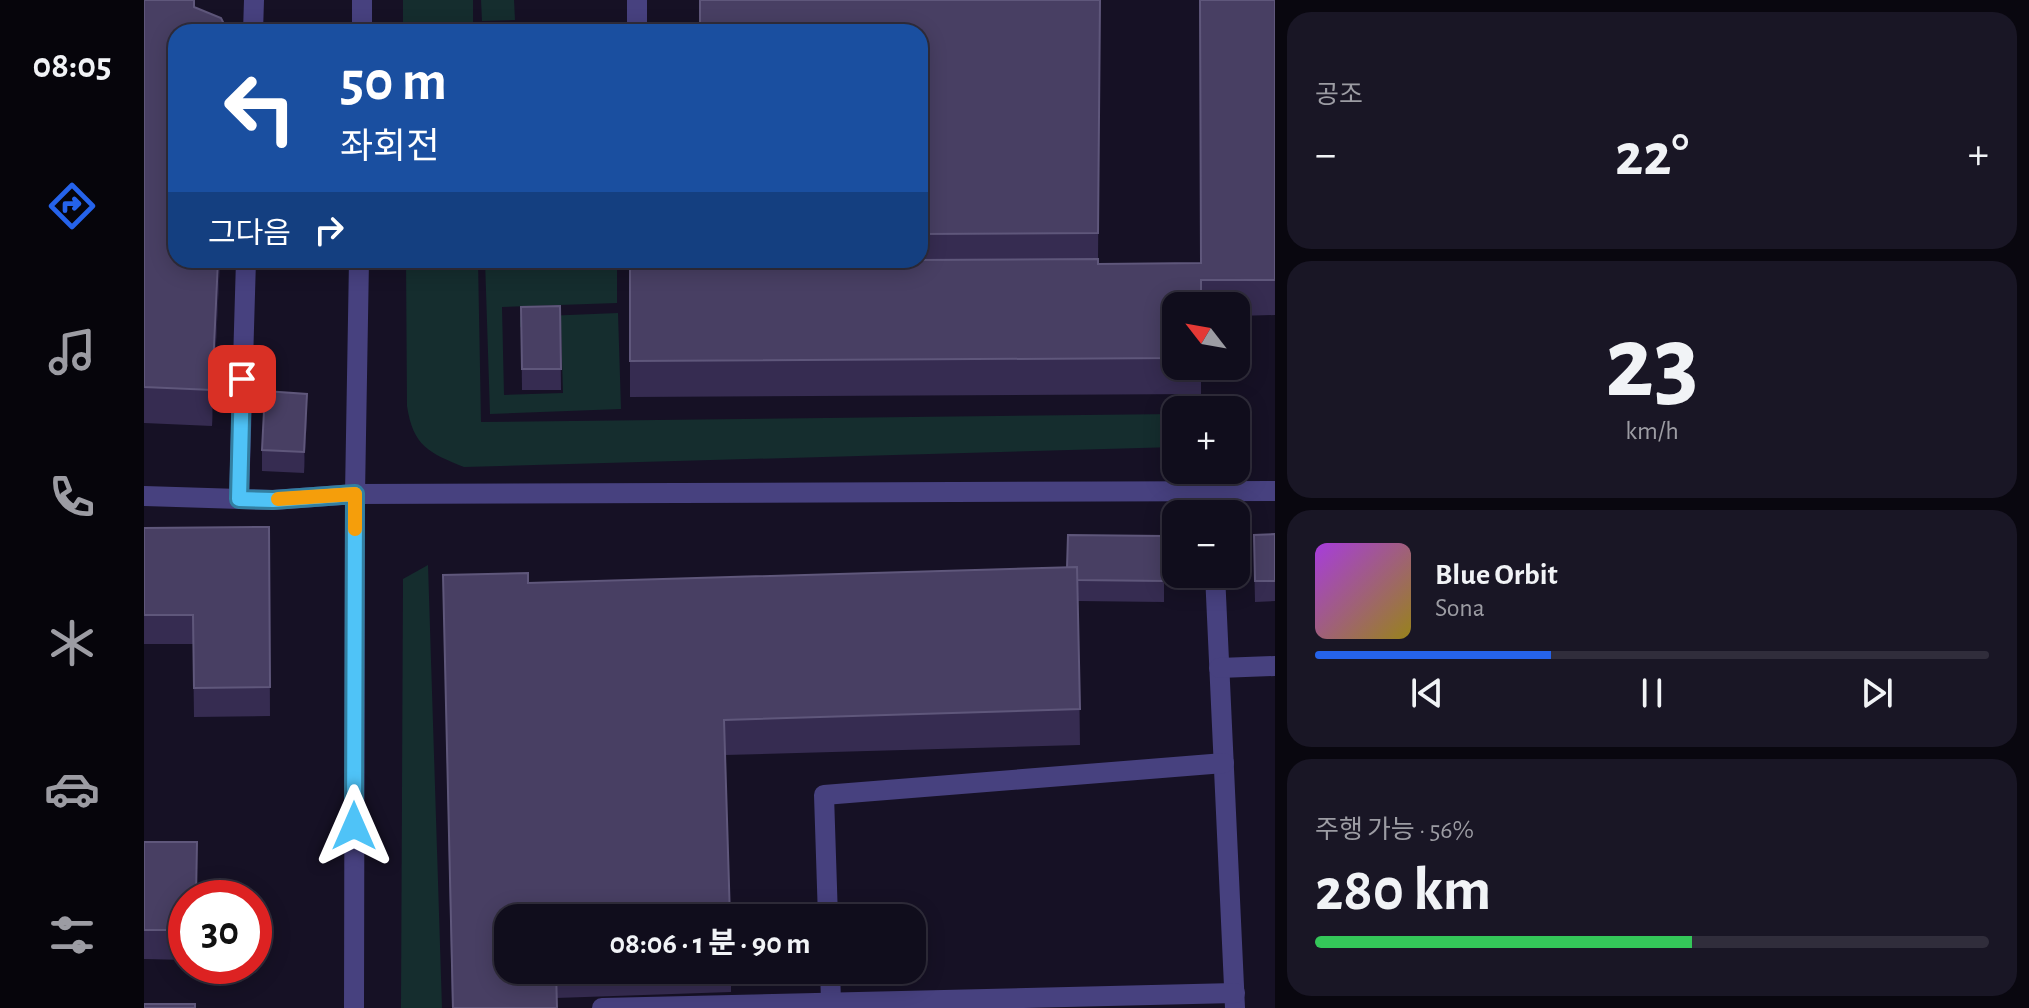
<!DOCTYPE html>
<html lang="ko">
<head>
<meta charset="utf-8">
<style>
  :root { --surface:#100d1c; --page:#191625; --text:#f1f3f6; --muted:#9c9ca3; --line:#302d3b; --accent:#2563eb }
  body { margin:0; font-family:"Alegreya Sans","Noto Sans KR",sans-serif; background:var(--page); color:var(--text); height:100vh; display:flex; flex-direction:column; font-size:30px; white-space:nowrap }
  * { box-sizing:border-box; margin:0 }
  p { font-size:26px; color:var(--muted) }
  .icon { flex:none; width:44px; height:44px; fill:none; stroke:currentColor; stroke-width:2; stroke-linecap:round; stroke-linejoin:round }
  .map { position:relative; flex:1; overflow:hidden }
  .side { display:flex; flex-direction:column; gap:12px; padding:12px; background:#09070f; width:754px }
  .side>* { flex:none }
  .top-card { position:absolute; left:24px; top:24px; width:760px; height:244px; border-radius:24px; box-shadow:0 4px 20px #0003,0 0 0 2px var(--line); background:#1a4fa0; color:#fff; overflow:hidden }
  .needle { width:52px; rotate:301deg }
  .buttons { position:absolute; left:1018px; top:292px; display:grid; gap:16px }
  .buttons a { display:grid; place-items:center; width:88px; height:88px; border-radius:16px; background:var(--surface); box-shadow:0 4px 20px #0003,0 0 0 2px var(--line); font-size:40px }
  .speed { position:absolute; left:24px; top:880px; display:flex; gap:16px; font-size:40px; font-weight:700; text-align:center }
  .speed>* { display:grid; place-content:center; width:104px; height:104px; border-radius:50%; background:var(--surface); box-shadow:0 4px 20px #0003,0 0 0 2px var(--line); line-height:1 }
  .speed .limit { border:12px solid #d22; background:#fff; color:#111 }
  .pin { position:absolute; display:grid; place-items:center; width:68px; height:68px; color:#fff; margin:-34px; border-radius:16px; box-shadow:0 4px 12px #0006 }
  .me { position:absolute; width:88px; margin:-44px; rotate:0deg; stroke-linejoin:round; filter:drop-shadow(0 0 6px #0008) }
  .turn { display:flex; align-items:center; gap:28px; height:168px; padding:0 40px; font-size:36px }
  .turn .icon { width:104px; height:104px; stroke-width:2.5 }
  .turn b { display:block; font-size:56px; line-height:68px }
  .then { display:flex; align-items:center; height:76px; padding:0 40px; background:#0003; gap:16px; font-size:30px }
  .big { font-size:60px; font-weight:700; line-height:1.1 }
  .side .widget { flex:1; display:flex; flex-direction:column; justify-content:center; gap:12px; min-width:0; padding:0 28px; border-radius:24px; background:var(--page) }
  .side .dial { align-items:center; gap:0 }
  .dial b { font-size:104px; line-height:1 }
  .song { display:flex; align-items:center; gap:24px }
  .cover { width:96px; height:96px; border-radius:12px; background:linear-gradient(135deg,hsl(280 70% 55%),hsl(50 70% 35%)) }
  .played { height:8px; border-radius:4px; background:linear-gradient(90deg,var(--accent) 35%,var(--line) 35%) }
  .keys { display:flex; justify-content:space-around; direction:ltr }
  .heat { display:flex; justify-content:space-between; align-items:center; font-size:44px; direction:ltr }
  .charge { height:12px; border-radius:6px; background:linear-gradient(90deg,#34c759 56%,var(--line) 0) }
  .trip { position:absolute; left:350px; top:904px; width:432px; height:80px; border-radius:24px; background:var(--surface); box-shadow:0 4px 20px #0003,0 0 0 2px var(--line); font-weight:700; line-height:80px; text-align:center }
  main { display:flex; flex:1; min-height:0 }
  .tabs { display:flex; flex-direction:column; width:144px; justify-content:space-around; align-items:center; background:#06050b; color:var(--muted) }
  .tabs .icon { width:56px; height:56px }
  .tabs .active { color:var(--accent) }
  .tabs b { font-size:36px; color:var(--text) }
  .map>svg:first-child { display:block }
  .green { fill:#152d2e }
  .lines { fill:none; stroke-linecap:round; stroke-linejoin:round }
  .lane { stroke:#47417f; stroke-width:20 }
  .street { stroke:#47417f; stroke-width:20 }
  .wall { fill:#362c51 }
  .shaded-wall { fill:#211938 }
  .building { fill:#483f63; stroke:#5f577b; stroke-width:2 }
  .route-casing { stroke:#337fa1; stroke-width:20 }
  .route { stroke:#4fc3f7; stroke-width:14 }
  .slow { stroke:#f59e0b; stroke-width:14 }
</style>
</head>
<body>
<main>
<nav class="tabs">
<b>08:05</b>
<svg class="icon active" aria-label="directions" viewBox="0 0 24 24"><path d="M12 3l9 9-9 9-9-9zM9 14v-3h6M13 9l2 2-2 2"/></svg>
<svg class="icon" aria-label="music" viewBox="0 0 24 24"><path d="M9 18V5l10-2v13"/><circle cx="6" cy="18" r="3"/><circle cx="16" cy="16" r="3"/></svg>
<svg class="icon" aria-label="phone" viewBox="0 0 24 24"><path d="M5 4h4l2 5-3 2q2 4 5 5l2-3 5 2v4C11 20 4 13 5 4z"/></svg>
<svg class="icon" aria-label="climate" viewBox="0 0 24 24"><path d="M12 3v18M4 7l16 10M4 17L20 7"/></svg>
<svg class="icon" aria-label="car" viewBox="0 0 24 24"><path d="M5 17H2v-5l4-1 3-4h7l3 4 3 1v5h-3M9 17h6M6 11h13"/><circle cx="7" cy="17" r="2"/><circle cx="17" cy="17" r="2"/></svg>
<svg class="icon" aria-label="filters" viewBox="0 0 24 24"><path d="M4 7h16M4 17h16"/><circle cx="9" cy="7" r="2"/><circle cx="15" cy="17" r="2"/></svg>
</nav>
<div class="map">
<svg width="1131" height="1008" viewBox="0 0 1131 1008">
  <rect width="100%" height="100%" fill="#161125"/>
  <g class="green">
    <path d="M 259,0 L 329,0 L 329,22 L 259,23 Z"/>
    <path d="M 337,0 L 370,0 L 371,20 L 338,21 Z"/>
    <path d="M 262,260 L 334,260 L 337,422 L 1032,414 L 1032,447 L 320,467 C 285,453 269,446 263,406 Z"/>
    <path d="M 341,260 L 473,260 L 473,303 L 358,307 L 360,395 L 419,393 L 417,326 L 376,327 L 376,317 L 474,313 L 477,409 L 346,414 Z"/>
    <path d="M 284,565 L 298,1008 L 257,1008 L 259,579 Z"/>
  </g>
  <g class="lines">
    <g class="lane">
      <path d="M 109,32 L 110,0"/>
      <path d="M 493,32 L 493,0"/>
      <path d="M 1068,491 L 1069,514"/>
      <path d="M 0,496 L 129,500 L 211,494"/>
      <path d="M 95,499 L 102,260"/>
      <path d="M 1071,574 L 1091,1008"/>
      <path d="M 1075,668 L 1131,666"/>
      <path d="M 684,918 L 680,795 L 1080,763"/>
      <path d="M 686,970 L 687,1002"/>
      <path d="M 458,1008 L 1091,993"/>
    </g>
    <g class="street">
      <path d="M 218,0 L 218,32"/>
      <path d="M 215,260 L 211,494 L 1131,491"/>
      <path d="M 210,1008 L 211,494"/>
    </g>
  </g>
  <g class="wall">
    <path d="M 0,0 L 50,7 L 76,260 L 68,426 L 0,423 Z"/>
    <path d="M 956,0 L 954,264 L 1057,263 L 1131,0 L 1131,315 L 1092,316 L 1092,306 L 1032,306 L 1032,366 L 1057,366 L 1057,394 L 486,397 L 486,266 L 554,266 L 554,260 L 776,260 L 776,32 Z"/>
    <path d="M 416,306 L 417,390 L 378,390 L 377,307 Z"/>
    <path d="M 163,415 L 160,473 L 118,471 L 118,450 Z"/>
    <path d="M 125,527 L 126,716 L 50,717 L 49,644 L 0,644 L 0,528 Z"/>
    <path d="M 1131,534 L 1131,601 L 1111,602 L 1110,556 Z"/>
    <path d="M 1020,536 L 1020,602 L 934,601 L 936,745 L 581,755 L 364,970 L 587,970 L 587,992 L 412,998 L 413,1008 L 308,1008 L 299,575 L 384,583 L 923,568 Z"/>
    <path d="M 0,842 L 42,898 L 42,960 L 0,959 Z"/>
  </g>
  <g class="shaded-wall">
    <path d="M 74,260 L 76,260 L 68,426 L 68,390 Z"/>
    <path d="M 163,394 L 163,415 L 160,473 L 160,452 Z"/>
  </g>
  <g class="building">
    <path d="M 0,0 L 50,0 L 50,7 L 77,18 L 84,32 L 32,32 L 32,260 L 74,260 L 68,390 L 0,387 Z"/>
    <path d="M 556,0 L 956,0 L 954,233 L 776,234 L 776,32 L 556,32 Z"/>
    <path d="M 1056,0 L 1131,0 L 1131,280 L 1057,280 L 1057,306 L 1032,306 L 1032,358 L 486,361 L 486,266 L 554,266 L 554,261 L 954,259 L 954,264 L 1057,263 Z"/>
    <path d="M 416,306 L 417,369 L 378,369 L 377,307 Z"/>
    <path d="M 121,391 L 163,394 L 160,452 L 118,450 Z"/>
    <path d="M 125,527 L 126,687 L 50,688 L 49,615 L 0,615 L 0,528 Z"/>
    <path d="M 1131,534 L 1131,581 L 1111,581 L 1110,535 Z"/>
    <path d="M 924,535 L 1020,536 L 1020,581 L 933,580 L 933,567 L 923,568 Z"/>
    <path d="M 933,567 L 936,709 L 580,720 L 586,918 L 364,918 L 364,970 L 412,970 L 413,1008 L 309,1008 L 299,575 L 384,573 L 384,583 Z"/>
    <path d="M 0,842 L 53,842 L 52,898 L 42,898 L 42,930 L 0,930 Z"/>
    <rect x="0" y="1004" width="51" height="4"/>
  </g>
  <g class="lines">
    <defs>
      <path id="route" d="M 98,379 L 95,499 L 129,500 L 211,494 L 210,826"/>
    </defs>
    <use href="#route" class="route-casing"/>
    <use href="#route" class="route"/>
    <path class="slow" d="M 134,499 L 211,494 L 211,529"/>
  </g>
</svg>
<div class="buttons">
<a><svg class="needle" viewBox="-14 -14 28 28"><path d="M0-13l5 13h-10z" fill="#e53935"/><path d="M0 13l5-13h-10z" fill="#9c9ca3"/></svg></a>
<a>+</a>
<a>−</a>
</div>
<div class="speed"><div class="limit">30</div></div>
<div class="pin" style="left:98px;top:379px;background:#d93025"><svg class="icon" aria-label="arrive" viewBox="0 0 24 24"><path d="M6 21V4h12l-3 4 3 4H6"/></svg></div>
<svg class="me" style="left:210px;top:826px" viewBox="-20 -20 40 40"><path d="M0-17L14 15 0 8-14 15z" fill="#4fc3f7" stroke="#fff" stroke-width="4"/></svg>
<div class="trip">08:06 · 1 분 · 90 m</div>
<div class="top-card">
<div class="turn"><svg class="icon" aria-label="left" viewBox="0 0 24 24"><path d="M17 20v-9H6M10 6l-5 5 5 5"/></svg><div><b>50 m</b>좌회전</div></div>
<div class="then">그다음<svg class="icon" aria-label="right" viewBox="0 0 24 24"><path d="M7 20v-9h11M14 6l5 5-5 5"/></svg></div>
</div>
</div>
<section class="side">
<div class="widget"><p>공조</p>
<div class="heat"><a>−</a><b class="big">22°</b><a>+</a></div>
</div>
<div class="widget dial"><b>23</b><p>km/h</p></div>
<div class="widget">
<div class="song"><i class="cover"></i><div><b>Blue Orbit</b><p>Sona</p></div></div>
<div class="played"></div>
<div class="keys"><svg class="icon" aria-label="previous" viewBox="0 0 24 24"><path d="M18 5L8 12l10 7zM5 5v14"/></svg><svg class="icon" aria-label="pause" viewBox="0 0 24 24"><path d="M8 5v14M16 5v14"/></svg><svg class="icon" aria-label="next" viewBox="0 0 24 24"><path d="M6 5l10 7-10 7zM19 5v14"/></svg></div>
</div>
<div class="widget"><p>주행 가능 · 56%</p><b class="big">280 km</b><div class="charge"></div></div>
</section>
</main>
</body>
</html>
